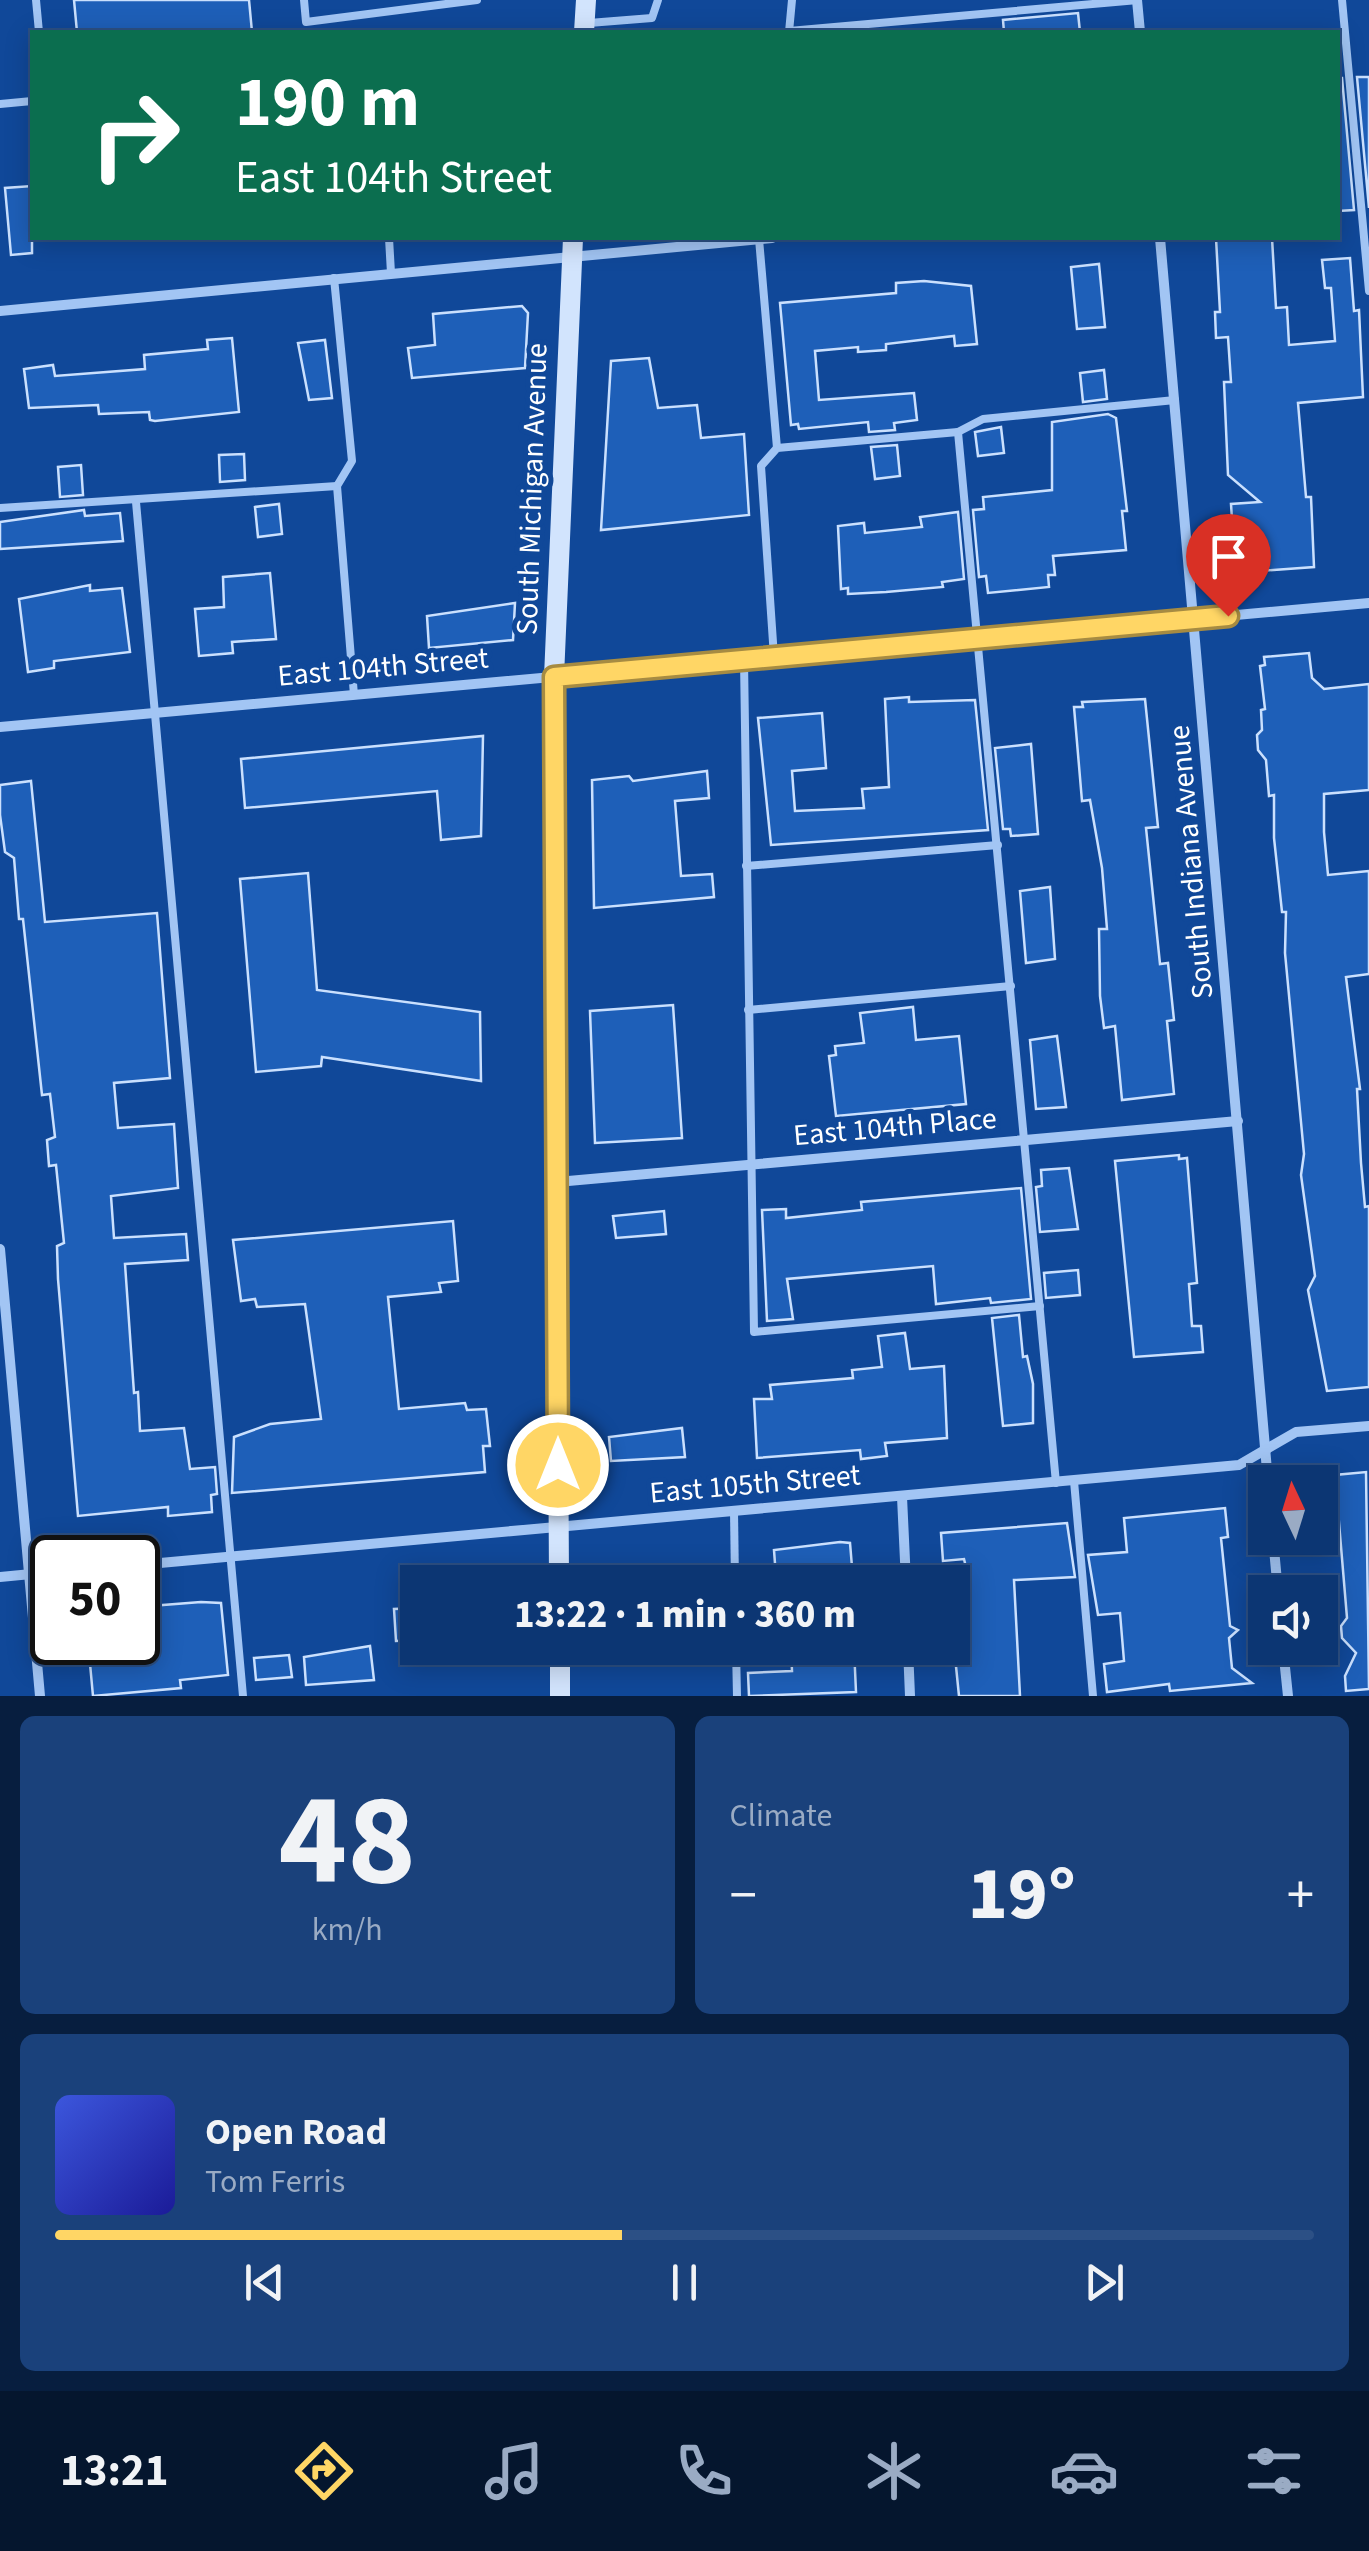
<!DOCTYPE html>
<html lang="en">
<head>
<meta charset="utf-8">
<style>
  :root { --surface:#0c3673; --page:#1a417b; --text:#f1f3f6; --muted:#9aabc4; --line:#2c5085; --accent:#ffd665 }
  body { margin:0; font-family:"Source Sans 3",sans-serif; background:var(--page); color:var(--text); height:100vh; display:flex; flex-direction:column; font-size:38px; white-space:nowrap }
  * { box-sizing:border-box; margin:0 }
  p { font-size:32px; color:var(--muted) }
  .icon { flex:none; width:55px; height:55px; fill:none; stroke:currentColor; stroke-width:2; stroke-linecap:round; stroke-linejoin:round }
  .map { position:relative; height:1696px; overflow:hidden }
  .sheet { display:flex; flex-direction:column; gap:20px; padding:20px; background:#071e3f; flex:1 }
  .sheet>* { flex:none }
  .top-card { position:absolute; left:30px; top:30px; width:1310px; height:210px; border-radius:0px; box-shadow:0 5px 25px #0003,0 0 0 2px var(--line); background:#0b6e4f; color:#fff; overflow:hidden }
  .needle { width:65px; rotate:356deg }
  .fabs { position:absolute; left:1248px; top:1465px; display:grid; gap:20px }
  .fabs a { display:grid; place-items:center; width:90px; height:90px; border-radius:0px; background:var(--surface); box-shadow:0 5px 25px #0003,0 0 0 2px var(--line); font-size:50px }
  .speed { position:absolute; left:30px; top:1535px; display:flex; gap:20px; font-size:50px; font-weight:700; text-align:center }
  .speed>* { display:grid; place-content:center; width:130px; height:130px; border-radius:50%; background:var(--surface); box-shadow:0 5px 25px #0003,0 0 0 2px var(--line); line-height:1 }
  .speed .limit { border:5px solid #111; border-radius:15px; background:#fff; color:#111 }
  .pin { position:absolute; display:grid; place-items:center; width:85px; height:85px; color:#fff; margin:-102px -42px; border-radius:50% 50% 50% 0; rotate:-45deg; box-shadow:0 0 10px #0007 }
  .pin .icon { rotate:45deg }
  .me { position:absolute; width:110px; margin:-55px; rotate:0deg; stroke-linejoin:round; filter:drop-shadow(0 0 8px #0008) }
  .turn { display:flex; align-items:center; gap:35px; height:210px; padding:0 40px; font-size:45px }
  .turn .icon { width:130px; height:130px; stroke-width:2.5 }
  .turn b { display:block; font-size:70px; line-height:85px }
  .big { font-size:75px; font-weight:800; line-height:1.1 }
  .sheet .tile { flex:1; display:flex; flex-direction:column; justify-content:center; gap:15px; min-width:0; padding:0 35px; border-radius:15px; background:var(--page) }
  .sheet .dial { align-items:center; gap:0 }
  .dial b { font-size:130px; line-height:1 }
  .song { display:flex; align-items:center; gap:30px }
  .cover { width:120px; height:120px; border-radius:15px; background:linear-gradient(135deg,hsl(230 70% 55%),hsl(240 70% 35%)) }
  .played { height:10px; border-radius:5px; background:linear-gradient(90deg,var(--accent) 45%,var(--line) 45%) }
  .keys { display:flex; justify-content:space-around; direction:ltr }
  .heat { display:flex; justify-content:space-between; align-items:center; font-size:55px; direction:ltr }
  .sheet .tiles { flex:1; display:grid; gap:20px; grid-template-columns:1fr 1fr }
  .tile:last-child { grid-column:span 2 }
  .trip { position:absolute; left:400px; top:1565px; width:570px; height:100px; border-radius:0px; background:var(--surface); box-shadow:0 5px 25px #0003,0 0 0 2px var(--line); font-weight:800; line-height:100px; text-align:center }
  .menu { display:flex; height:160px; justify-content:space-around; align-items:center; background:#05162e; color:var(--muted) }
  .menu .icon { width:70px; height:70px }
  .menu .current { color:var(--accent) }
  .menu b { font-size:45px; color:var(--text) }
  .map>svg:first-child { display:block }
  .building { fill:#1e5fb8; stroke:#cae0fe; stroke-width:2.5 }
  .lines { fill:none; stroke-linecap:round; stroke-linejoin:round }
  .service { stroke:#a2c5f4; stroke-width:8 }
  .minor { stroke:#a2c5f4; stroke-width:10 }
  .secondary { stroke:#d2e4fd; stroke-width:20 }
  .route-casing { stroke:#a68b42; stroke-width:25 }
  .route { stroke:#ffd665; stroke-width:18 }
  .labels { text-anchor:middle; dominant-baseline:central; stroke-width:10; stroke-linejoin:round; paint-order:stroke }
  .street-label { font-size:30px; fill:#fff; stroke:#104899 }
</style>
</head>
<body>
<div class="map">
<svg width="1369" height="1696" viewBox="0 0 1369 1696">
  <rect width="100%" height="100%" fill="#104899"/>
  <g class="building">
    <path d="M 74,0 L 249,0 L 252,32 L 77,32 Z"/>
    <path d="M 1078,13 L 1080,32 L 1004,32 L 1003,20 Z"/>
    <path d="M 1357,77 L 1369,77 L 1369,208 Z"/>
    <path d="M 1338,78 L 1342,78 L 1354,210 L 1338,211 Z"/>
    <path d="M 32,186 L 32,253 L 11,255 L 5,188 Z"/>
    <path d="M 1216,238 L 1272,238 L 1276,308 L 1287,307 L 1289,345 L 1335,341 L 1331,288 L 1325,288 L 1322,260 L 1350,258 L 1354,311 L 1359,310 L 1363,397 L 1298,403 L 1306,497 L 1311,497 L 1314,567 L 1245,572 L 1242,535 L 1233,535 L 1231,504 L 1260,502 L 1228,475 L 1224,382 L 1231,382 L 1228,337 L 1216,338 L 1215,312 L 1220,312 Z"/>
    <path d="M 1099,264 L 1105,327 L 1077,329 L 1071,267 Z"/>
    <path d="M 924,281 L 971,286 L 977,344 L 955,346 L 954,336 L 886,344 L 886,350 L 858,352 L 858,347 L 815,351 L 819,400 L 914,393 L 917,420 L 894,423 L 895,430 L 869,432 L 868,422 L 799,429 L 798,424 L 791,425 L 780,303 L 896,293 L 896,283 Z"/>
    <path d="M 522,306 L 528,313 L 525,368 L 412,378 L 408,348 L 435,345 L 433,314 Z"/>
    <path d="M 232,338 L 239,412 L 155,421 L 150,420 L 149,412 L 99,414 L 98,405 L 29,408 L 24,369 L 53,365 L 55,376 L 145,369 L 144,355 L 208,349 L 207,340 Z"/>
    <path d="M 325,340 L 332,398 L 309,400 L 298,343 Z"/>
    <path d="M 649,358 L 658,408 L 697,405 L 701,438 L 744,434 L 749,515 L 601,530 L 611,361 Z"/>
    <path d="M 1104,370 L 1107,399 L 1083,402 L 1080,373 Z"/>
    <path d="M 1108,414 L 1116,418 L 1127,511 L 1122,511 L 1126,550 L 1053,556 L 1055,575 L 1048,575 L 1049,587 L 988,593 L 986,576 L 979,577 L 973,510 L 984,509 L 983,497 L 1052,490 L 1052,422 Z"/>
    <path d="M 1001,427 L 1004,453 L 978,456 L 975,432 Z"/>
    <path d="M 897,445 L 900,476 L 875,479 L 871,447 Z"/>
    <path d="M 244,454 L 245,480 L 220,482 L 219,455 Z"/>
    <path d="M 81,465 L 83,495 L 60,497 L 58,467 Z"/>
    <path d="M 279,504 L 282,534 L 258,537 L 255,507 Z"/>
    <path d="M 84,510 L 85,516 L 120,513 L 123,541 L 0,549 L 0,522 Z"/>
    <path d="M 958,512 L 964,579 L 942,582 L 943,587 L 886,592 L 848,594 L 848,588 L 841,589 L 838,526 L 864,523 L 865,533 L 922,527 L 920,517 Z"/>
    <path d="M 270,573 L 276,639 L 232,642 L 233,653 L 199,656 L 195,609 L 224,607 L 223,577 Z"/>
    <path d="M 90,585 L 90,591 L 122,588 L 130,652 L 54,661 L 54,668 L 28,672 L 19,599 Z"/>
    <path d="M 515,603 L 513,640 L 429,648 L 427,616 Z"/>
    <path d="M 1309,653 L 1312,678 L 1324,689 L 1369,684 L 1369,790 L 1324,794 L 1324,832 L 1328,875 L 1369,871 L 1369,974 L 1346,977 L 1360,1089 L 1357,1089 L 1361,1163 L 1365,1207 L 1369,1206 L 1369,1387 L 1327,1391 L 1308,1290 L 1315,1276 L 1301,1175 L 1304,1154 L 1285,953 L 1286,912 L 1282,912 L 1274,838 L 1274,795 L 1269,796 L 1266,760 L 1258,750 L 1257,735 L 1262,730 L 1261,710 L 1265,709 L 1260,666 L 1265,665 L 1264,657 Z"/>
    <path d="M 909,697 L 909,702 L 975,700 L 988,830 L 771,845 L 758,718 L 822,713 L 826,768 L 792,771 L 795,811 L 864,808 L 862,789 L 889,787 L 885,699 Z"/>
    <path d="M 1145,699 L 1158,827 L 1146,828 L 1160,964 L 1168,963 L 1174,1020 L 1167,1021 L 1174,1094 L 1122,1100 L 1115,1026 L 1104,1028 L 1100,996 L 1099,929 L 1107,929 L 1102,868 L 1090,800 L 1082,801 L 1074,707 L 1083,707 L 1082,702 Z"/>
    <path d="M 483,736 L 481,836 L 441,840 L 437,791 L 245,808 L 241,759 Z"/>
    <path d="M 1031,744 L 1038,834 L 1011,836 L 1010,829 L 1003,829 L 995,748 Z"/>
    <path d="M 707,771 L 709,798 L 675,801 L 681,876 L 712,874 L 714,897 L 594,908 L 592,780 L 629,776 L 633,781 Z"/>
    <path d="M 31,781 L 45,922 L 157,913 L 170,1078 L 114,1083 L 118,1128 L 174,1124 L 178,1188 L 111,1196 L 114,1238 L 186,1234 L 188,1260 L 125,1264 L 134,1393 L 138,1392 L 140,1431 L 184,1428 L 190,1469 L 215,1467 L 217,1494 L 211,1495 L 212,1512 L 168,1516 L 168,1507 L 78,1516 L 58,1279 L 57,1246 L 64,1243 L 56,1165 L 49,1166 L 47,1140 L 55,1137 L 50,1094 L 42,1095 L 23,919 L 19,919 L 14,858 L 5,852 L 0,815 L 0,785 Z"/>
    <path d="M 308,873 L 317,990 L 480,1012 L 481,1081 L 322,1057 L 321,1066 L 256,1072 L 240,879 Z"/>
    <path d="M 1050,887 L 1055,959 L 1026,963 L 1020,891 Z"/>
    <path d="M 673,1005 L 682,1138 L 595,1143 L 590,1011 Z"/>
    <path d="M 913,1007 L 916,1040 L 959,1036 L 966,1104 L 836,1116 L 829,1056 L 836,1055 L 835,1046 L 864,1043 L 860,1013 Z"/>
    <path d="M 1057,1036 L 1066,1107 L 1036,1109 L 1030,1040 Z"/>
    <path d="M 1179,1155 L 1179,1159 L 1187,1158 L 1197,1283 L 1189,1284 L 1192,1326 L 1201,1326 L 1203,1352 L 1134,1357 L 1115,1161 Z"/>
    <path d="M 1069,1168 L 1078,1229 L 1040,1232 L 1036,1187 L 1042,1186 L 1041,1170 Z"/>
    <path d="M 1021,1188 L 1031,1299 L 991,1303 L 990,1298 L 936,1304 L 933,1266 L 787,1279 L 793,1319 L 767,1321 L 762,1210 L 786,1209 L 786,1218 L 862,1210 L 861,1202 Z"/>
    <path d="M 664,1211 L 666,1234 L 616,1238 L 613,1216 Z"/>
    <path d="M 453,1221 L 458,1281 L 439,1283 L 441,1292 L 388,1297 L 399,1409 L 465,1403 L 467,1410 L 486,1409 L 490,1446 L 483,1446 L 485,1472 L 232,1493 L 234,1437 L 270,1424 L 321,1419 L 305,1304 L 257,1307 L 255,1299 L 241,1301 L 233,1240 Z"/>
    <path d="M 1078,1270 L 1080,1295 L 1046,1298 L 1044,1273 Z"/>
    <path d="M 1019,1315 L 1023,1357 L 1027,1356 L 1033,1384 L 1033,1423 L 1003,1426 L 992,1318 Z"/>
    <path d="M 905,1333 L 910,1369 L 944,1366 L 947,1438 L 885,1443 L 887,1456 L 861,1459 L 860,1450 L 757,1458 L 754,1399 L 772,1399 L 770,1385 L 853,1378 L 852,1370 L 882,1367 L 878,1336 Z"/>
    <path d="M 682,1428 L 685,1457 L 611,1461 L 609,1437 Z"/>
    <path d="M 1366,1472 L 1369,1689 L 1346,1691 L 1345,1676 L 1356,1653 L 1342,1638 L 1341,1626 L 1347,1618 L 1335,1475 Z"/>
    <path d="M 1225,1508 L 1228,1537 L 1221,1538 L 1230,1626 L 1238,1630 L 1229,1638 L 1232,1668 L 1252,1683 L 1170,1691 L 1169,1684 L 1107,1692 L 1104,1664 L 1124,1661 L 1120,1613 L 1098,1615 L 1088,1555 L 1127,1552 L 1124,1518 Z"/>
    <path d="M 1067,1523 L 1075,1577 L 1014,1580 L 1020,1696 L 959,1696 L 952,1627 L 969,1627 L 970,1584 L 964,1559 L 943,1561 L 941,1533 Z"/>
    <path d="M 840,1542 L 850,1543 L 852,1567 L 776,1577 L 774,1550 Z"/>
    <path d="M 201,1602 L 221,1603 L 228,1675 L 180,1680 L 181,1688 L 93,1696 L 88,1642 L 138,1642 L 138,1607 Z"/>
    <path d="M 418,1608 L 418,1640 L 396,1641 L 394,1609 Z"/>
    <path d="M 370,1646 L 374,1680 L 306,1685 L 304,1657 Z"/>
    <path d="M 791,1648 L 854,1648 L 856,1692 L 749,1696 L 748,1673 L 792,1671 Z"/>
    <path d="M 289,1655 L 292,1677 L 256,1680 L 254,1658 Z"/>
  </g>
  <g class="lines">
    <g class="service">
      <path d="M 36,0 L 39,32"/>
      <path d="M 304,0 L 306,22 L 477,0"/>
      <path d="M 1342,0 L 1369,291"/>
      <path d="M 589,23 L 652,18 L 658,0"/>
      <path d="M 789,31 L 1138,0"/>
      <path d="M 789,32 L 792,0"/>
      <path d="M 0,104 L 32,101"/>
      <path d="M 389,238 L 391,273"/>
      <path d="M 759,239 L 777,448"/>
      <path d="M 334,278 L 352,461 L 337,486 L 354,695"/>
      <path d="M 958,432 L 1056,1483"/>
      <path d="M 136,502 L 243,1696"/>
      <path d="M 0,508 L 337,486"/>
      <path d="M 774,657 L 761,466 L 777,448 L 958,432 L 983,419 L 1175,400"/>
      <path d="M 744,660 L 754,1332 L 1040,1306"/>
      <path d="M 746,866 L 998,845"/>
      <path d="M 748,1010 L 1011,986"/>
      <path d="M 1074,1481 L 1093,1696"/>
      <path d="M 734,1511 L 735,1582"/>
      <path d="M 736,1648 L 737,1696"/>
      <path d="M 564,1661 L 706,1658"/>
    </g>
    <g class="minor">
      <path d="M 1137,0 L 1140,32"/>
      <path d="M 1160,238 L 1268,1482"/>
      <path d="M 0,311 L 772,238"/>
      <path d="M 0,727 L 1369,603"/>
      <path d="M 557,1182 L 1238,1121"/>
      <path d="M 0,1249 L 40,1696"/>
      <path d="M 902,1497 L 906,1582"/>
      <path d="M 1273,1538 L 1278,1592"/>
      <path d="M 138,1565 L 1239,1465 L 1296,1432 L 1369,1426"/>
      <path d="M 0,1577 L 52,1572"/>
      <path d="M 908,1648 L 910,1696"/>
      <path d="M 1283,1648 L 1288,1696"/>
    </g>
    <g class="secondary">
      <path d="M 584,32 L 586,0"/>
      <path d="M 559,1582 L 554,677 L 573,238"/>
      <path d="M 560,1648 L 560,1696"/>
    </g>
  </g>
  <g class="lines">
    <defs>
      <path id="route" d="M 558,1465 L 554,677 L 1228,616"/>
    </defs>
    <use href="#route" class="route-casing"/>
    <use href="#route" class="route"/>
  </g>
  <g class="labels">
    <g class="street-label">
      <text transform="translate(532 489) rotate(-88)">South Michigan Avenue</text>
      <text transform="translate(383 667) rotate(-5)">East 104th Street</text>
      <text transform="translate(1191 862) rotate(-95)">South Indiana Avenue</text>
      <text transform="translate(895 1127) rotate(-5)">East 104th Place</text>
      <text transform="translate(755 1484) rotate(-5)">East 105th Street</text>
    </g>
  </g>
</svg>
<div class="fabs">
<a><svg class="needle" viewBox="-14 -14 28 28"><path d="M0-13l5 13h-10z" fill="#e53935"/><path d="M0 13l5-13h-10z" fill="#9aabc4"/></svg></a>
<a><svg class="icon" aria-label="sound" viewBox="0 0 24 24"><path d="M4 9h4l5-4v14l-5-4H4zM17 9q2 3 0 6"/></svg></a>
</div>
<div class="speed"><div class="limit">50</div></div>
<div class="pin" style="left:1228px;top:616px;background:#d93025"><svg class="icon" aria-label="arrive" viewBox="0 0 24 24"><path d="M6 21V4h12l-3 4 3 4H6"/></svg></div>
<svg class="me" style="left:558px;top:1465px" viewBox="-20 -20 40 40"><circle r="17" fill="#ffd665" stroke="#fff" stroke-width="3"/><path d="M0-11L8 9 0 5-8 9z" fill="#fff"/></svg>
<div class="trip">13:22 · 1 min · 360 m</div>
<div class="top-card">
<div class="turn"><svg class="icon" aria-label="right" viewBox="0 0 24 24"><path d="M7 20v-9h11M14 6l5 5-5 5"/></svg><div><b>190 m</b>East 104th Street</div></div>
</div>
</div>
<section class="sheet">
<div class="tiles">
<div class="tile dial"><b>48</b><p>km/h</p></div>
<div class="tile"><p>Climate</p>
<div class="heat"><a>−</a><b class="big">19°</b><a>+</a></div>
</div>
<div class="tile">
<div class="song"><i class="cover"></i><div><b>Open Road</b><p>Tom Ferris</p></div></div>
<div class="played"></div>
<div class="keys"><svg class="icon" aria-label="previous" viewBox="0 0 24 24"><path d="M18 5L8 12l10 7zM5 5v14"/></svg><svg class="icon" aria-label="pause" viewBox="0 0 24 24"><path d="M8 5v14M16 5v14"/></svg><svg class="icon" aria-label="next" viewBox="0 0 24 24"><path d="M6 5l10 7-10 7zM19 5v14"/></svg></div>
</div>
</div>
</section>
<nav class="menu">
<b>13:21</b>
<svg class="icon current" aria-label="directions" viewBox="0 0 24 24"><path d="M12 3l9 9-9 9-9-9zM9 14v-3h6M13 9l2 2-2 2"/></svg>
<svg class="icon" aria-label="music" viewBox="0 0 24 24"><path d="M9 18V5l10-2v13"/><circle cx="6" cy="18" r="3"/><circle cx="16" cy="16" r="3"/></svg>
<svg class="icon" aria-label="phone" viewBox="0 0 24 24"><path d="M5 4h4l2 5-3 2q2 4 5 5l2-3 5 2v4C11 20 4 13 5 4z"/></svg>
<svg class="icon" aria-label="climate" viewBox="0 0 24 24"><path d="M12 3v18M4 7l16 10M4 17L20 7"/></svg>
<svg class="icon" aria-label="car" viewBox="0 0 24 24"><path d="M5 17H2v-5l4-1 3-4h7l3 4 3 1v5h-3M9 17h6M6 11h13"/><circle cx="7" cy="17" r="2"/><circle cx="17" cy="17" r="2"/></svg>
<svg class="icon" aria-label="filters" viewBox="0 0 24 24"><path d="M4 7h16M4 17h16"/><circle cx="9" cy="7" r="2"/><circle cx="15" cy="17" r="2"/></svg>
</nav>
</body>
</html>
